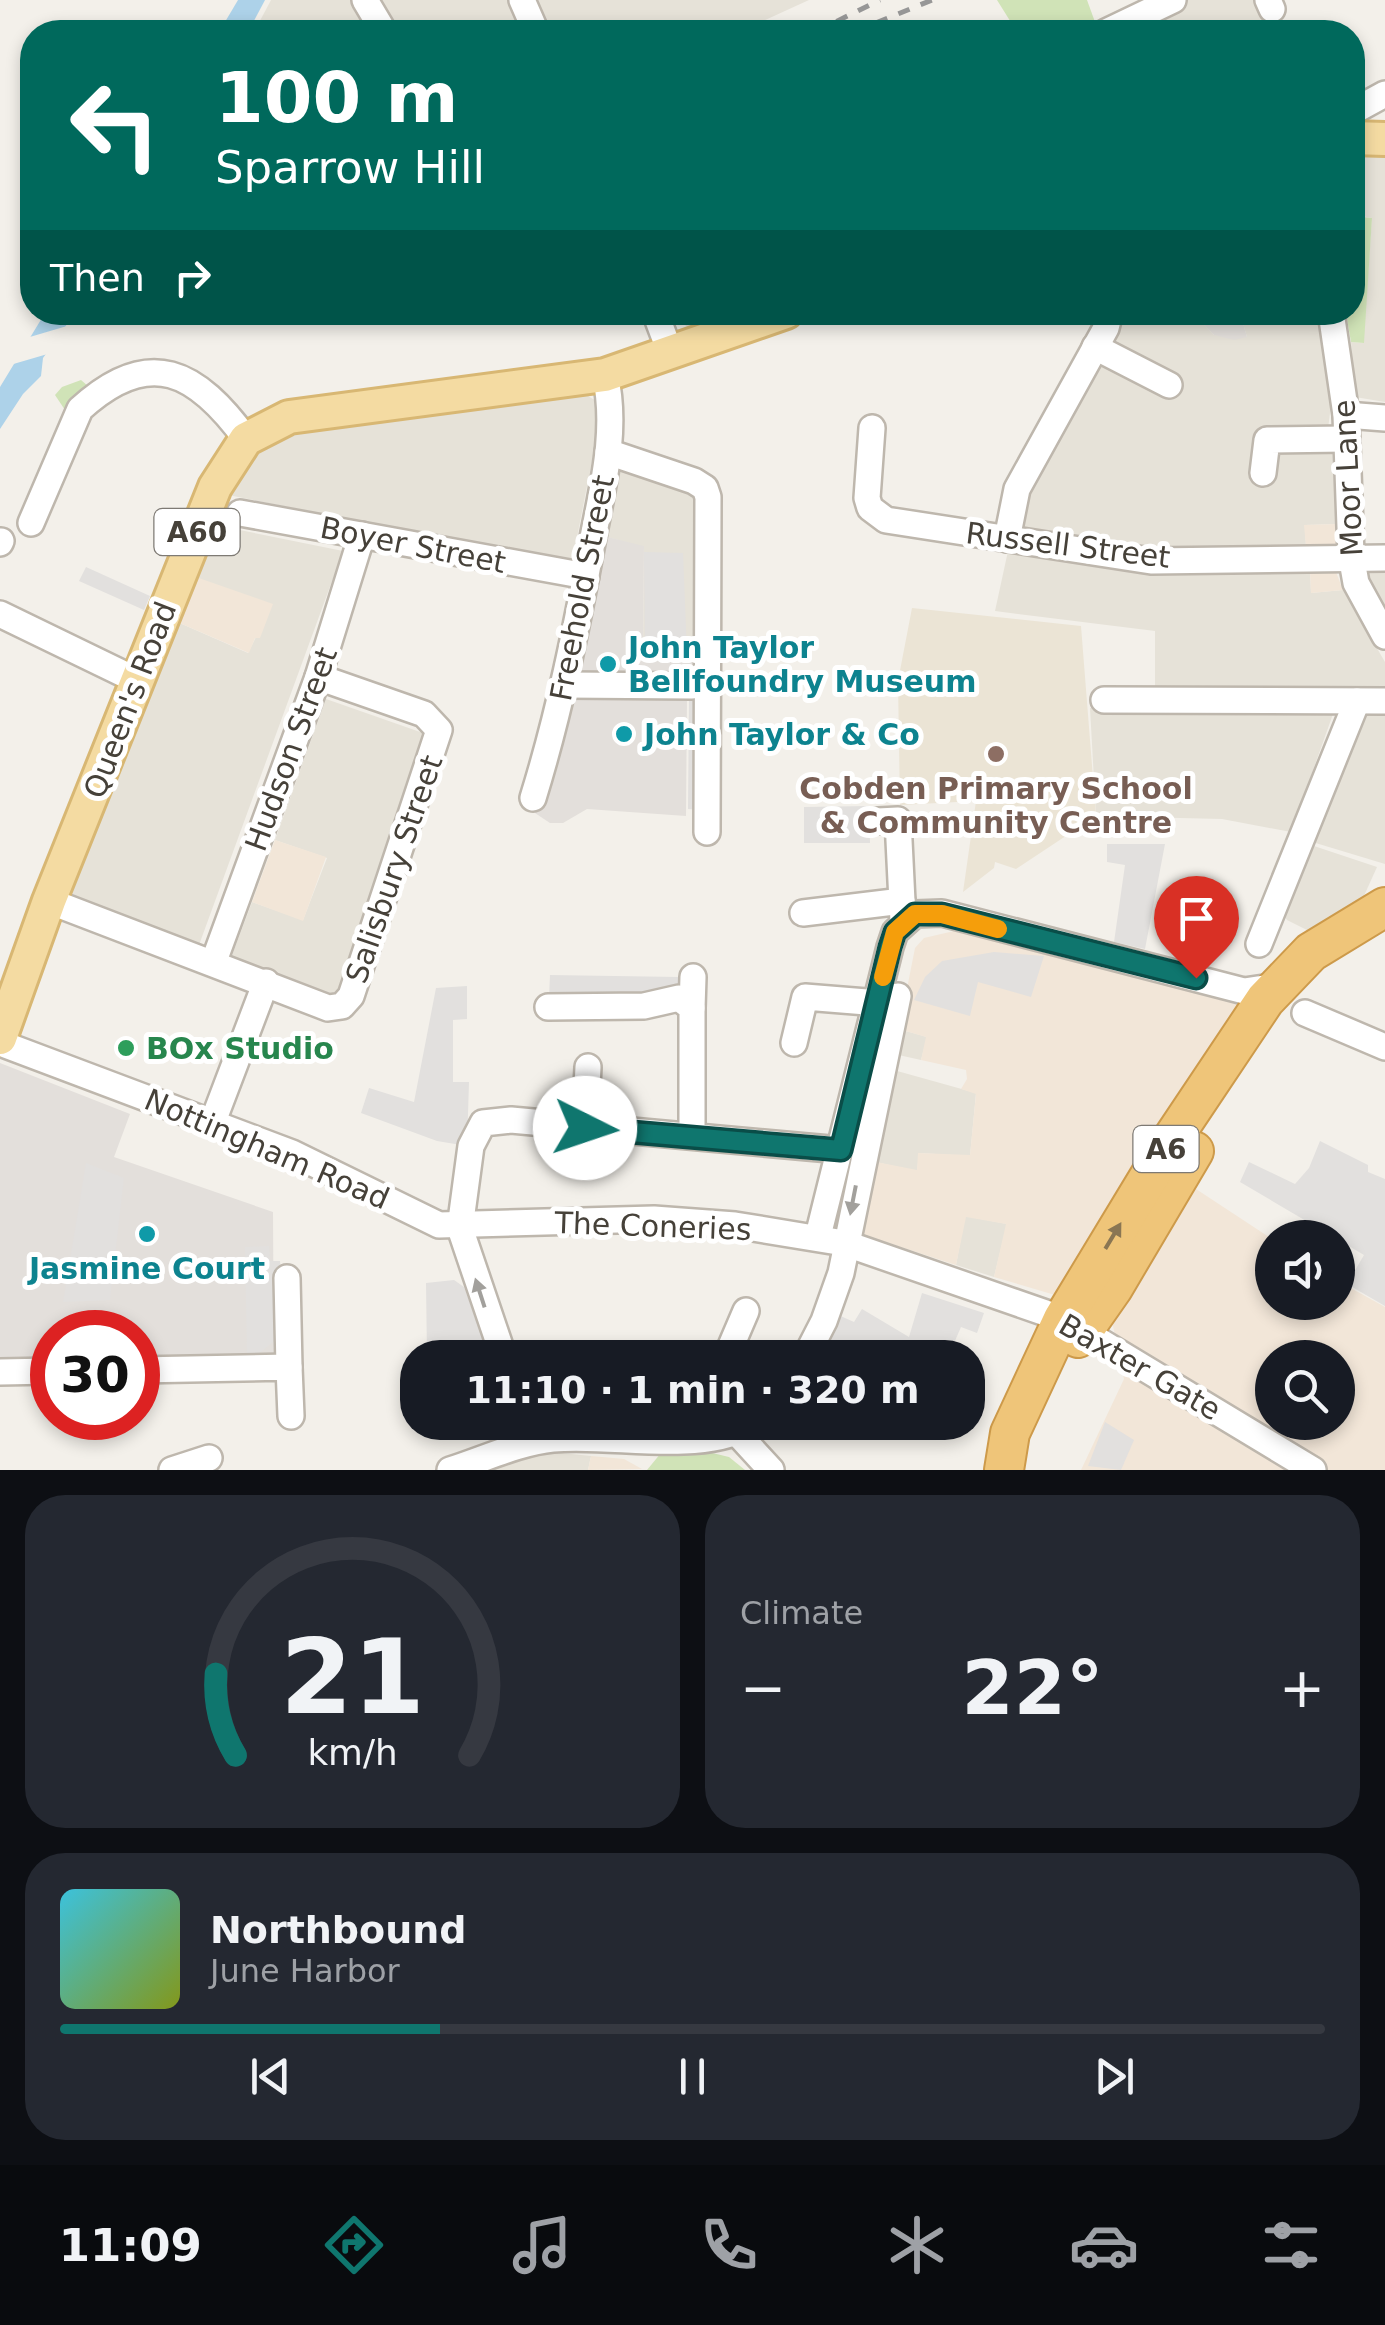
<!DOCTYPE html>
<html lang="en">
<head>
<meta charset="utf-8">
<style>
  :root { --surface:#171b24; --page:#242831; --text:#f1f3f6; --muted:#9ea1a6; --line:#363941; --accent:#0f766e }
  body { margin:0; font-family:"DejaVu Sans",sans-serif; background:var(--page); color:var(--text); height:100vh; display:flex; flex-direction:column; font-size:38px; white-space:nowrap }
  * { box-sizing:border-box; margin:0 }
  p { font-size:32px; color:var(--muted) }
  .icon { flex:none; width:55px; height:55px; fill:none; stroke:currentColor; stroke-width:2; stroke-linecap:round; stroke-linejoin:round }
  .map { position:relative; height:1470px; overflow:hidden }
  .side { display:flex; flex-direction:column; gap:25px; padding:25px; background:#0d0f14; flex:1 }
  .side>* { flex:none }
  .top-card { position:absolute; left:20px; top:20px; width:1345px; height:305px; border-radius:40px; box-shadow:0 5px 15px #0003; background:#00695c; color:#fff; overflow:hidden }
  .tools { position:absolute; left:1255px; top:1220px; display:grid; gap:20px }
  .tools a { display:grid; place-items:center; width:100px; height:100px; border-radius:50%; background:var(--surface); box-shadow:0 5px 15px #0003; font-size:50px }
  .speed { position:absolute; left:30px; top:1310px; display:flex; gap:20px; font-size:50px; font-weight:700; text-align:center }
  .speed>* { display:grid; place-content:center; width:130px; height:130px; border-radius:50%; background:var(--surface); box-shadow:0 5px 15px #0003; line-height:1 }
  .speed .limit { border:15px solid #d22; background:#fff; color:#111 }
  .pin { position:absolute; display:grid; place-items:center; width:85px; height:85px; color:#fff; margin:-102px -42px; border-radius:50% 50% 50% 0; rotate:-45deg; box-shadow:0 0 10px #0007 }
  .pin .icon { rotate:45deg }
  .me { position:absolute; width:110px; margin:-55px; rotate:94deg; stroke-linejoin:round; filter:drop-shadow(0 0 8px #0008) }
  .turn { display:flex; align-items:center; gap:35px; height:210px; padding:0 30px; font-size:45px }
  .turn .icon { width:130px; height:130px; stroke-width:2.5 }
  .turn b { display:block; font-size:70px; line-height:85px }
  .then { display:flex; align-items:center; height:95px; padding:0 30px; background:#0003; gap:20px; font-size:38px }
  .big { font-size:75px; font-weight:800; line-height:1.1 }
  .side .widget { flex:1; display:flex; flex-direction:column; justify-content:center; gap:15px; min-width:0; padding:0 35px; border-radius:40px; background:var(--page) }
  .side .dial { align-items:center; gap:0 }
  .dial svg { height:260px; overflow:visible; fill:none; stroke:var(--line); stroke-width:7; stroke-linecap:round; text-anchor:middle }
  .dial text { fill:var(--text); stroke:none }
  .song { display:flex; align-items:center; gap:30px }
  .cover { width:120px; height:120px; border-radius:15px; background:linear-gradient(135deg,hsl(190 70% 55%),hsl(70 70% 35%)) }
  .played { height:10px; border-radius:5px; background:linear-gradient(90deg,var(--accent) 30%,var(--line) 30%) }
  .keys { display:flex; justify-content:space-around; direction:ltr }
  .heat { display:flex; justify-content:space-between; align-items:center; font-size:55px; direction:ltr }
  .side .tiles { flex:1; display:grid; gap:25px; grid-template-columns:1fr 1fr }
  .widget:last-child { grid-column:span 2 }
  .trip { position:absolute; left:400px; top:1340px; width:585px; height:100px; border-radius:40px; background:var(--surface); box-shadow:0 5px 15px #0003; font-weight:800; line-height:100px; text-align:center }
  .dock { display:flex; height:160px; justify-content:space-around; align-items:center; background:#090b0e; color:var(--muted) }
  .dock .icon { width:70px; height:70px }
  .dock .current { color:var(--accent) }
  .dock b { font-size:45px; color:var(--text) }
  .map>svg:first-child { display:block }
  .residential { fill:#e6e2d8 }
  .commercial { fill:#f2e6d8; fill-rule:evenodd }
  .industrial { fill:#e3dfdb }
  .education { fill:#ebe4d5 }
  .green { fill:#d0e3b7 }
  .parking { fill:#e2e0de }
  .water { fill:#add2e9 }
  .pier { fill:#f3f0ea }
  .lines { fill:none; stroke-linecap:round; stroke-linejoin:round }
  .minor-casing { stroke:#beb7ad; stroke-width:30 }
  .major-casing { stroke:#d8b773; stroke-width:38 }
  .highway-casing { stroke:#cd9a4a; stroke-width:42 }
  .minor { stroke:#fff; stroke-width:25 }
  .major { stroke:#f4dba2; stroke-width:32 }
  .highway { stroke:#efc579; stroke-width:38 }
  .rail { stroke:#979797; stroke-width:5; stroke-dasharray:12 12; stroke-linecap:butt }
  .oneway { fill:#a2a09c }
  .oneway2 { fill:#8a7653 }
  .route-casing { stroke:#0a4d48; stroke-width:25 }
  .route { stroke:#0f766e; stroke-width:18 }
  .slow { stroke:#f59e0b; stroke-width:18 }
  .culture-dot { fill:#0f9aa8; stroke:#fff; stroke-width:4 }
  .education-dot { fill:#8d6e63; stroke:#fff; stroke-width:4 }
  .leisure-dot { fill:#2e9e5b; stroke:#fff; stroke-width:4 }
  .labels { text-anchor:middle; dominant-baseline:central; stroke-width:10; stroke-linejoin:round; paint-order:stroke }
  .shield { fill:#fff; stroke:#7e7a74; stroke-width:2.5 }
  .shield-label { font-size:28px; font-weight:bold; fill:#464139 }
  .street-label { font-size:30px; fill:#464139; stroke:#fff }
  .culture-label { font-size:30px; font-weight:bold; fill:#0d838f; stroke:#fff; text-anchor:start }
  .education-label { font-size:30px; font-weight:bold; fill:#785e54; stroke:#fff }
  .leisure-label { font-size:30px; font-weight:bold; fill:#27864d; stroke:#fff; text-anchor:start }
</style>
</head>
<body>
<div class="map">
<svg width="1385" height="1470" viewBox="0 0 1385 1470">
  <rect width="100%" height="100%" fill="#f3f0ea"/>
  <g class="residential">
    <path d="M 271,0 L 809,0 L 739,32 L 254,32 Z"/>
    <path d="M 1185,0 L 1258,0 L 1274,32 L 1128,32 Z"/>
    <path d="M 1353,154 L 1385,155 L 1385,402 L 1355,397 L 1351,342 L 1363,343 L 1372,218 L 1362,216 L 1362,208 L 1353,207 Z"/>
    <path d="M 688,313 L 743,313 L 691,330 L 684,324 Z"/>
    <path d="M 1121,313 L 1193,313 L 1214,335 L 1247,337 L 1240,313 L 1320,313 L 1332,397 L 1326,445 L 1332,454 L 1337,524 L 1305,525 L 1306,547 L 1151,554 L 1018,531 L 1024,495 Z"/>
    <path d="M 585,394 L 596,401 L 599,425 L 572,563 L 228,495 L 235,467 L 274,433 Z"/>
    <path d="M 615,468 L 696,493 L 698,656 L 643,655 L 644,547 L 600,535 Z"/>
    <path d="M 215,525 L 343,551 L 199,945 L 75,898 L 70,890 L 175,621 L 248,653 L 256,637 L 260,638 L 193,576 Z"/>
    <path d="M 1008,551 L 1161,575 L 1310,570 L 1311,593 L 1343,590 L 1385,662 L 1385,692 L 1155,693 L 1155,631 L 995,611 Z"/>
    <path d="M 1367,566 L 1385,567 L 1385,616 L 1370,583 Z"/>
    <path d="M 326,699 L 423,733 L 335,998 L 231,958 L 252,902 L 303,920 L 327,858 L 275,840 Z"/>
    <path d="M 1090,708 L 1295,709 L 1333,714 L 1291,832 L 1222,819 L 1096,816 Z"/>
    <path d="M 1357,709 L 1385,711 L 1385,864 L 1309,841 Z"/>
    <path d="M 1308,844 L 1377,867 L 1363,898 L 1311,932 L 1287,920 L 1283,914 Z"/>
    <path d="M 899,1029 L 927,1037 L 921,1060 L 894,1054 Z"/>
    <path d="M 890,1069 L 976,1093 L 970,1156 L 919,1153 L 917,1171 L 866,1160 Z"/>
    <path d="M 965,1216 L 1007,1224 L 994,1277 L 956,1265 Z"/>
    <path d="M 551,1452 L 591,1456 L 588,1470 L 484,1470 Z"/>
  </g>
  <g class="commercial">
    <path d="M 1337,524 L 1339,547 L 1306,547 L 1304,525 Z"/>
    <path d="M 1334,567 L 1343,590 L 1311,593 L 1310,570 Z"/>
    <path d="M 193,576 L 273,604 L 260,638 L 255,638 L 249,653 L 175,621 Z"/>
    <path d="M 275,840 L 326,857 L 303,921 L 252,902 Z"/>
    <path d="M 954,931 L 1250,994 L 1055,1295 L 994,1277 L 1006,1224 L 966,1217 L 956,1265 L 864,1235 L 859,1225 L 866,1160 L 917,1170 L 918,1153 L 970,1155 L 976,1094 L 961,1089 L 967,1079 L 966,1070 L 921,1060 L 926,1037 L 899,1029 L 915,948 L 924,938 Z"/>
    <path d="M 1196,1189 L 1272,1239 L 1272,1302 L 1338,1302 L 1338,1281 L 1385,1307 L 1385,1470 L 1081,1470 L 1124,1379 L 1112,1321 ZM 1272,1358 L 1338,1358 L 1338,1422 L 1272,1422 Z"/>
    <path d="M 591,1456 L 624,1459 L 642,1469 L 588,1470 Z"/>
  </g>
  <g class="industrial">
    <path d="M 1193,313 L 1240,313 L 1247,337 L 1234,340 L 1214,335 Z"/>
    <path d="M 600,535 L 644,546 L 643,655 L 698,656 L 698,680 L 574,677 Z"/>
    <path d="M 571,696 L 687,697 L 686,816 L 587,809 L 563,823 L 550,823 L 532,811 Z"/>
    <path d="M 0,1063 L 130,1114 L 114,1157 L 273,1212 L 274,1380 L 138,1383 L 138,1332 L 52,1332 L 52,1384 L 0,1385 Z"/>
  </g>
  <path class="education" d="M 912,608 L 1081,626 L 1096,816 L 1016,869 L 995,862 L 994,868 L 963,892 L 976,801 L 900,805 L 898,681 Z"/>
  <g class="green">
    <path d="M 997,0 L 1087,0 L 1095,22 L 1062,32 L 1017,32 Z"/>
    <path d="M 1353,208 L 1362,208 L 1362,217 L 1372,218 L 1364,343 L 1351,342 L 1346,313 L 1352,312 Z"/>
    <path d="M 81,380 L 89,387 L 65,410 L 55,395 L 62,387 Z"/>
    <path d="M 704,1451 L 729,1457 L 745,1470 L 647,1470 L 661,1453 Z"/>
  </g>
  <g class="parking">
    <path d="M 644,552 L 683,553 L 687,655 L 645,654 Z"/>
    <path d="M 86,567 L 150,596 L 144,610 L 79,581 Z"/>
    <path d="M 689,699 L 701,699 L 700,810 L 688,809 Z"/>
    <path d="M 869,806 L 870,843 L 804,843 L 804,807 Z"/>
    <path d="M 1107,844 L 1165,844 L 1145,949 L 1114,942 L 1125,865 L 1107,862 Z"/>
    <path d="M 994,952 L 1044,956 L 1031,997 L 978,982 L 970,1016 L 914,1000 L 925,977 L 942,961 Z"/>
    <path d="M 550,975 L 679,977 L 677,992 L 549,998 Z"/>
    <path d="M 467,986 L 467,1019 L 453,1020 L 453,1082 L 469,1082 L 467,1146 L 437,1141 L 361,1113 L 369,1088 L 414,1102 L 436,988 Z"/>
    <path d="M 1320,1141 L 1368,1165 L 1368,1172 L 1385,1179 L 1385,1306 L 1347,1284 L 1364,1255 L 1240,1182 L 1249,1162 L 1295,1184 L 1309,1168 Z"/>
    <path d="M 86,1163 L 124,1178 L 110,1300 L 63,1302 Z"/>
    <path d="M 269,1246 L 270,1261 L 280,1261 L 281,1273 L 275,1273 L 275,1340 L 255,1357 L 247,1356 L 245,1247 Z"/>
    <path d="M 454,1280 L 464,1287 L 488,1352 L 474,1357 L 427,1357 L 426,1283 Z"/>
    <path d="M 922,1293 L 984,1313 L 977,1333 L 961,1327 L 948,1357 L 839,1357 L 819,1344 L 836,1314 L 854,1322 L 862,1309 L 909,1337 Z"/>
    <path d="M 1105,1422 L 1134,1440 L 1121,1470 L 1088,1466 Z"/>
  </g>
  <g class="water">
    <path d="M 238,0 L 265,0 L 248,32 L 219,32 Z"/>
    <path d="M 45,313 L 75,313 L 43,358 L 41,376 L 23,394 L 0,429 L 0,387 Z"/>
  </g>
  <path class="pier" d="M 67,326 L 51,353 L 10,365 L 23,339 Z"/>
  <g class="lines">
    <defs>
      <g id="minor">
        <path d="M 365,0 L 384,32"/>
        <path d="M 522,0 L 536,32"/>
        <path d="M 1268,0 L 1272,9"/>
        <path d="M 1106,32 L 1173,0"/>
        <path d="M 1352,112 L 1385,94"/>
        <path d="M 655,312 L 670,352"/>
        <path d="M 1331,312 L 1346,415 L 1351,555 L 1356,583 L 1385,636"/>
        <path d="M 1095,347 L 1169,385"/>
        <path d="M 1346,415 L 1385,418"/>
        <path d="M 872,428 L 867,498 L 870,508 L 886,520 L 1151,561 L 1385,558"/>
        <path d="M 608,452 L 694,481 L 705,488 L 708,497 L 707,832"/>
        <path d="M 1263,473 L 1267,440 L 1346,439"/>
        <path d="M 240,513 L 586,576"/>
        <path d="M 31,523 L 80,409 C 150,345 197,372 246,439"/>
        <path d="M 1007,539 L 1017,489 L 1106,328 L 1110,312"/>
        <path d="M 0,543 L 1,541"/>
        <path d="M 0,614 L 136,680"/>
        <path d="M 566,685 L 692,686"/>
        <path d="M 1104,700 L 1385,701"/>
        <path d="M 533,798 C 559,714 576,630 592,543 C 602,489 618,430 605,375"/>
        <path d="M 878,821 L 898,820 L 903,922"/>
        <path d="M 49,901 L 328,1008 L 342,1006 L 351,996 L 439,730 L 424,714 L 318,677"/>
        <path d="M 803,913 L 902,901"/>
        <path d="M 1259,944 L 1357,701"/>
        <path d="M 214,961 L 318,677 L 362,535"/>
        <path d="M 548,1007 L 644,1006 L 679,998 L 692,1008 L 692,1136"/>
        <path d="M 692,1008 L 693,977"/>
        <path d="M 1305,1013 L 1385,1047"/>
        <path d="M 0,1043 L 292,1153 L 439,1225 L 654,1219 L 735,1225 L 844,1243 L 1063,1319 L 1313,1470"/>
        <path d="M 794,1043 L 805,997 L 879,1003"/>
        <path d="M 212,1124 L 266,982"/>
        <path d="M 585,1128 L 588,1067"/>
        <path d="M 818,1236 L 890,947 L 895,932 L 915,914 L 942,913 L 1244,991 L 1278,986"/>
        <path d="M 287,1278 L 289,1367"/>
        <path d="M 746,1311 L 731,1346 L 749,1358"/>
        <path d="M 504,1358 L 460,1228 L 471,1146 L 483,1123 L 511,1120 L 841,1150"/>
        <path d="M 805,1358 L 824,1321 L 841,1273 L 898,996"/>
        <path d="M 138,1370 L 289,1367 L 291,1416"/>
        <path d="M 0,1372 L 52,1371"/>
        <path d="M 738,1434 L 771,1470"/>
        <path d="M 172,1470 L 209,1458"/>
        <path d="M 450,1470 C 482,1460 520,1442 553,1439 C 618,1433 700,1457 758,1422"/>
      </g>
      <g id="major">
        <path d="M 1352,138 L 1385,139"/>
        <path d="M 0,1038 L 49,901 L 215,487 L 246,439 L 289,417 L 605,375 L 786,312"/>
      </g>
      <g id="highway">
        <path d="M 1078,1338 L 1113,1288 L 1194,1151"/>
        <path d="M 1004,1470 L 1010,1433 L 1063,1319 L 1172,1139 L 1265,1000 L 1311,952 L 1385,907"/>
      </g>
    </defs>
    <use href="#minor" class="minor-casing"/>
    <use href="#major" class="major-casing"/>
    <use href="#highway" class="highway-casing"/>
    <use href="#minor" class="minor"/>
    <use href="#major" class="major"/>
    <use href="#highway" class="highway"/>
    <g class="rail">
      <path d="M 815,32 L 880,0"/>
      <path d="M 854,32 L 932,0"/>
      <path d="M 174,313 L 177,312"/>
    </g>
  </g>
  <defs><path id="oneway-solid" d="M-6-.8H1V-3.2L6.5 0L1 3.2V.8H-6Z" transform="scale(2.5)"/></defs>
  <g class="oneway">
    <use href="#oneway-solid" transform="translate(853 1200) rotate(101)"/>
    <use href="#oneway-solid" transform="translate(480 1293) rotate(-108)"/>
  </g>
  <use class="oneway2" href="#oneway-solid" transform="translate(1113 1236) rotate(-59)"/>
  <g class="lines">
    <defs>
      <path id="route" d="M 585,1128 L 841,1150 L 890,947 L 895,932 L 915,914 L 942,914 L 1196,978"/>
    </defs>
    <use href="#route" class="route-casing"/>
    <use href="#route" class="route"/>
    <path class="slow" d="M 883,977 L 895,932 L 915,914 L 942,914 L 998,929"/>
  </g>
  <g class="culture-dot">
    <circle cx="608" cy="664" r="10"/>
    <circle cx="624" cy="734" r="10"/>
    <circle cx="147" cy="1234" r="10"/>
  </g>
  <circle class="education-dot" cx="996" cy="754" r="10"/>
  <circle class="leisure-dot" cx="126" cy="1048" r="10"/>
  <g class="labels">
    <g class="shield">
      <rect x="154.5" y="509" width="85" height="46" rx="8"/>
      <rect x="1133.5" y="1126" width="65" height="46" rx="8"/>
    </g>
    <g class="shield-label">
      <text x="197" y="532">A60</text>
      <text x="1166" y="1149">A6</text>
    </g>
    <g class="street-label">
      <text transform="translate(1348 478) rotate(-93)">Moor Lane</text>
      <text transform="translate(413 545) rotate(11)">Boyer Street</text>
      <text transform="translate(1068 545) rotate(7)">Russell Street</text>
      <text transform="translate(582 588) rotate(-79)">Freehold Street</text>
      <text transform="translate(130 700) rotate(-69)">Queen's Road</text>
      <text transform="translate(291 749) rotate(-70)">Hudson Street</text>
      <text transform="translate(394 869) rotate(-71)">Salisbury Street</text>
      <text transform="translate(267 1149) rotate(23)">Nottingham Road</text>
      <text transform="translate(653 1226) rotate(2)">The Coneries</text>
      <text transform="translate(1140 1367) rotate(30)">Baxter Gate</text>
    </g>
    <g class="culture-label">
      <text x="628" y="647">John Taylor<tspan x="628" dy="34">Bellfoundry Museum</tspan></text>
      <text x="644" y="734">John Taylor &amp; Co</text>
      <text x="147" y="1268" text-anchor="middle">Jasmine Court</text>
    </g>
    <g class="education-label">
      <text x="996" y="788">Cobden Primary School<tspan x="996" dy="34">&amp; Community Centre</tspan></text>
    </g>
    <g class="leisure-label">
      <text x="146" y="1048">BOx Studio</text>
    </g>
  </g>
</svg>
<div class="tools">
<a><svg class="icon" aria-label="sound" viewBox="0 0 24 24"><path d="M4 9h4l5-4v14l-5-4H4zM17 9q2 3 0 6"/></svg></a>
<a><svg class="icon" aria-label="search" viewBox="0 0 24 24"><circle cx="10" cy="10" r="6"/><path d="M15 15l6 6"/></svg></a>
</div>
<div class="speed"><div class="limit">30</div></div>
<div class="pin" style="left:1196px;top:978px;background:#d93025"><svg class="icon" aria-label="arrive" viewBox="0 0 24 24"><path d="M6 21V4h12l-3 4 3 4H6"/></svg></div>
<svg class="me" style="left:585px;top:1128px" viewBox="-20 -20 40 40"><circle r="19" fill="#fff"/><path d="M0-13L10 11 0 6-10 11z" fill="#0f766e"/></svg>
<div class="trip">11:10 · 1 min · 320 m</div>
<div class="top-card">
<div class="turn"><svg class="icon" aria-label="left" viewBox="0 0 24 24"><path d="M17 20v-9H6M10 6l-5 5 5 5"/></svg><div><b>100 m</b>Sparrow Hill</div></div>
<div class="then">Then<svg class="icon" aria-label="right" viewBox="0 0 24 24"><path d="M7 20v-9h11M14 6l5 5-5 5"/></svg></div>
</div>
</div>
<section class="side">
<div class="tiles">
<div class="widget dial"><svg viewBox="0 0 100 80">
<path d="M14 69A42 42 0 1 1 86 69"/>
<path d="M14 69A42 42 0 0 1 8 44" stroke="#0f766e"/>
<text x="50" y="56" font-size="32" font-weight="700">21</text>
<text x="50" y="72" font-size="11">km/h</text>
</svg></div>
<div class="widget"><p>Climate</p>
<div class="heat"><a>−</a><b class="big">22°</b><a>+</a></div>
</div>
<div class="widget">
<div class="song"><i class="cover"></i><div><b>Northbound</b><p>June Harbor</p></div></div>
<div class="played"></div>
<div class="keys"><svg class="icon" aria-label="previous" viewBox="0 0 24 24"><path d="M18 5L8 12l10 7zM5 5v14"/></svg><svg class="icon" aria-label="pause" viewBox="0 0 24 24"><path d="M8 5v14M16 5v14"/></svg><svg class="icon" aria-label="next" viewBox="0 0 24 24"><path d="M6 5l10 7-10 7zM19 5v14"/></svg></div>
</div>
</div>
</section>
<nav class="dock">
<b>11:09</b>
<svg class="icon current" aria-label="directions" viewBox="0 0 24 24"><path d="M12 3l9 9-9 9-9-9zM9 14v-3h6M13 9l2 2-2 2"/></svg>
<svg class="icon" aria-label="music" viewBox="0 0 24 24"><path d="M9 18V5l10-2v13"/><circle cx="6" cy="18" r="3"/><circle cx="16" cy="16" r="3"/></svg>
<svg class="icon" aria-label="phone" viewBox="0 0 24 24"><path d="M5 4h4l2 5-3 2q2 4 5 5l2-3 5 2v4C11 20 4 13 5 4z"/></svg>
<svg class="icon" aria-label="climate" viewBox="0 0 24 24"><path d="M12 3v18M4 7l16 10M4 17L20 7"/></svg>
<svg class="icon" aria-label="car" viewBox="0 0 24 24"><path d="M5 17H2v-5l4-1 3-4h7l3 4 3 1v5h-3M9 17h6M6 11h13"/><circle cx="7" cy="17" r="2"/><circle cx="17" cy="17" r="2"/></svg>
<svg class="icon" aria-label="filters" viewBox="0 0 24 24"><path d="M4 7h16M4 17h16"/><circle cx="9" cy="7" r="2"/><circle cx="15" cy="17" r="2"/></svg>
</nav>
</body>
</html>
